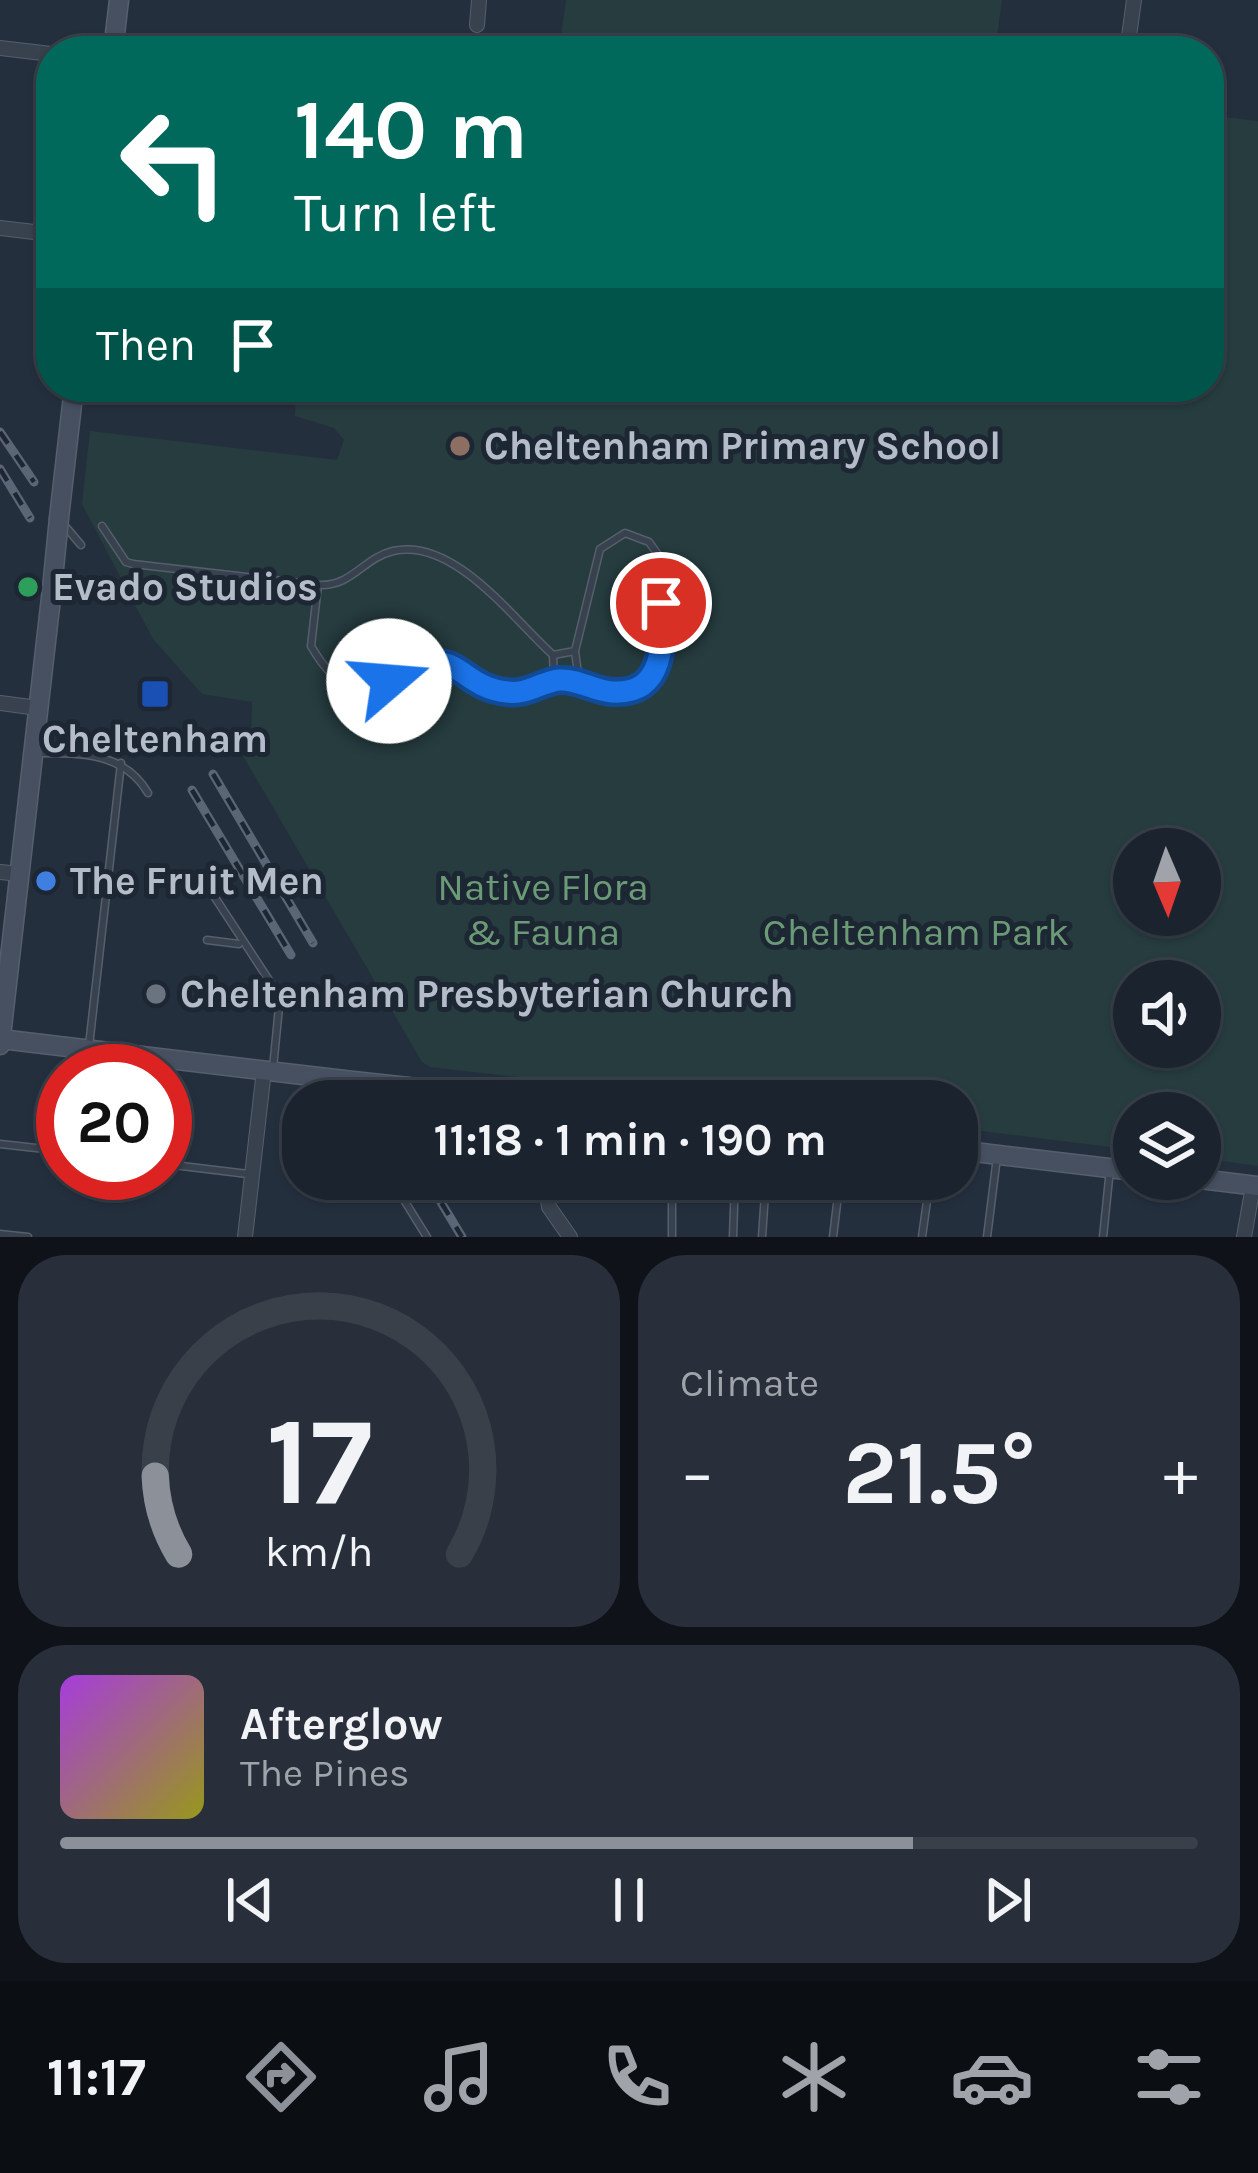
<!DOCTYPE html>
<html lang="en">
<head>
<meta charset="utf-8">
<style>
  :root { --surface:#1b232e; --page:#282f3a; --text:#f1f3f6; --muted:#a0a4aa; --line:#39404a; --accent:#8c9099 }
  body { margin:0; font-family:Karla,sans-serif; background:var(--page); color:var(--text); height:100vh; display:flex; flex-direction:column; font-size:45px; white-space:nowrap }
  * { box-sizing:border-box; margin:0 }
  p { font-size:39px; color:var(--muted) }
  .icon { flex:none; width:66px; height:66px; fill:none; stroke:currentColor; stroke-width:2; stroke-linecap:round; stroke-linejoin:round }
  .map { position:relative; height:1237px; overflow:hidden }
  .drawer { display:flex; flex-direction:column; gap:18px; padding:18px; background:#0f1319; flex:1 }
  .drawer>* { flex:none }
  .top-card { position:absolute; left:36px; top:36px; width:1188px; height:366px; border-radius:48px; box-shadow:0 3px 9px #0004,0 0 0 3px var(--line); background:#00695c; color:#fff; overflow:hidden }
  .needle { width:78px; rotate:178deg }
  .tools { position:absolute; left:1113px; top:828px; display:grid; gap:24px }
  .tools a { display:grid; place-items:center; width:108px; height:108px; border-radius:50%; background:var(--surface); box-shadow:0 3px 9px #0004,0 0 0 3px var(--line); font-size:60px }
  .speed { position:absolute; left:36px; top:1044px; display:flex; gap:24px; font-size:60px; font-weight:700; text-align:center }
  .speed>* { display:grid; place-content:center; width:156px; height:156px; border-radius:50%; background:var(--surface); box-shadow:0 3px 9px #0004,0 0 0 3px var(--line); line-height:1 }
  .speed .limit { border:18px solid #d22; background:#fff; color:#111 }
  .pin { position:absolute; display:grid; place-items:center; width:102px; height:102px; color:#fff; margin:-51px; border:6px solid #fff; border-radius:50%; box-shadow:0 3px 12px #0007 }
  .me { position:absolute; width:132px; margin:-66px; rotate:72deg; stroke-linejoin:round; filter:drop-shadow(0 0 9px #0008) }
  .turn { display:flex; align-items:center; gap:42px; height:252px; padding:0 60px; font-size:54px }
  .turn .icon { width:156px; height:156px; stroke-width:2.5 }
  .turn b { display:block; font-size:84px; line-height:102px }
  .then { display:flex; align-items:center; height:114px; padding:0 60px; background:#0003; gap:24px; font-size:45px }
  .big { font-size:90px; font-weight:700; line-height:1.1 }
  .drawer .widget { flex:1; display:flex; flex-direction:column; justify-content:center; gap:18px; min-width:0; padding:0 42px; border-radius:48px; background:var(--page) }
  .drawer .dial { align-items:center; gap:0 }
  .dial svg { height:312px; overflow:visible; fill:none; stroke:var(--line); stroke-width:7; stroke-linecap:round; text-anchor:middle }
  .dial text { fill:var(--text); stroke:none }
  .song { display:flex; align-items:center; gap:36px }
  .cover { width:144px; height:144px; border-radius:18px; background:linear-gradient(135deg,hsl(280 70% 55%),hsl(60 70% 35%)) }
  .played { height:12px; border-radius:6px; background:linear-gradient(90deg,var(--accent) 75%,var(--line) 75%) }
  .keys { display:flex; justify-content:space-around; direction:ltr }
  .heat { display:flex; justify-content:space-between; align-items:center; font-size:66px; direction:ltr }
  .drawer .tiles { flex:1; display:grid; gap:18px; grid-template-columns:1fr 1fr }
  .widget:last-child { grid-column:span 2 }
  .trip { position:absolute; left:282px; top:1080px; width:696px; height:120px; border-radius:48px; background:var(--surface); box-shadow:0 3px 9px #0004,0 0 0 3px var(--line); font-weight:700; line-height:120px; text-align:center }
  .menu { display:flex; height:192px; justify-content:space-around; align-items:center; background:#0b0e12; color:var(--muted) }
  .menu .icon { width:84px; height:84px }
  .menu .active { color:var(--accent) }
  .menu b { font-size:54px; color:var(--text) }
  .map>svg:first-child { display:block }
  .green { fill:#263c3f; fill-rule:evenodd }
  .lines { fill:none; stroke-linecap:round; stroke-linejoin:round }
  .lane-casing { stroke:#565f6c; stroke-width:9 }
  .street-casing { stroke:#565f6c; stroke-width:16 }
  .secondary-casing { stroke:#565f6c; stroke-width:21 }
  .lane { stroke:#38414e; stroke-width:6 }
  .street { stroke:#38414e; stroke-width:14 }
  .secondary { stroke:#465061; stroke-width:18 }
  .rail-casing { stroke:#5a6575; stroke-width:9 }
  .rail { stroke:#1d2633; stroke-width:4.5; stroke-dasharray:14; stroke-linecap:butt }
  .secondary-bridge-casing { stroke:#565f6c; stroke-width:21; stroke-linecap:butt }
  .secondary-bridge { stroke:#465061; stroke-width:18 }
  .route-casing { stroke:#114b97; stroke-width:30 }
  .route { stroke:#1a73e8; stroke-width:21 }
  .education-dot { fill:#8d6e63; stroke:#1d2633; stroke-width:4.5 }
  .leisure-dot { fill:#2e9e5b; stroke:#1d2633; stroke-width:4.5 }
  .transit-dot { fill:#1a4fb4; stroke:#1d2633; stroke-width:4.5 }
  .shop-dot { fill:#3f7fe0; stroke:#1d2633; stroke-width:4.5 }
  .worship-dot { fill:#6b7280; stroke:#1d2633; stroke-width:4.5 }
  .labels { text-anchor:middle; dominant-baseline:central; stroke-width:10; stroke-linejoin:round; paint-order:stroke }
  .poi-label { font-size:39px; font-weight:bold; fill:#b4bcc9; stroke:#1d2633; text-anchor:start }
  .park-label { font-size:39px; fill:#6b9a76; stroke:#1d2633 }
</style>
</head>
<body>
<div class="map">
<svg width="1258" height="1237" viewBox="0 0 1258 1237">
  <rect width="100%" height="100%" fill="#242f3e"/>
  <g class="green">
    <path d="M 566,0 L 1002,0 L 995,51 L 559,51 Z"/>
    <path d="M 1209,115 L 1258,121 L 1258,1166 L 1200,1158 L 1200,1113 L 1134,1113 L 1134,1150 L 957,1128 L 957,1101 L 725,1101 L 430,1067 L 422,1062 L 239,749 L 251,733 L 252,702 L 202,694 L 153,639 L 82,504 L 90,431 L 337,460 L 344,440 L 334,428 L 295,416 L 296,387 L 1209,387 ZM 1134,849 L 1200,849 L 1200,915 L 1134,915 ZM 1134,981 L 1200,981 L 1200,1047 L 1134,1047 Z"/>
  </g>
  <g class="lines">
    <defs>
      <g id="lane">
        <path d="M 65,526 L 81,545"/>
        <path d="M 102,526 L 126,562 L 133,564 L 318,585 C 352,587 363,558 393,551 C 454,537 513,619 553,655 L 575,651 L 600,549 L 625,533 L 649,542 L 659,556 L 664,650 L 655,674 L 631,691 L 609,692 L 579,681 L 554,680 L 536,690 L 511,693 L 445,663 C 383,668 355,723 311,646 L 318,585"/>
        <path d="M 575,651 L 579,681"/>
        <path d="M 553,655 L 554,680"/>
        <path d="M 37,753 C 80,753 124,752 148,793"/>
        <path d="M 212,893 L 280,997 L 273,1068"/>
        <path d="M 207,940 L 239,944"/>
        <path d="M 89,1046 L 121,763"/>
        <path d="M 328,1081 L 341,1101"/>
        <path d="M 0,1144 L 63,1151"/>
        <path d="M 165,1164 L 248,1174"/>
        <path d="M 391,1179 L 427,1237"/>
        <path d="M 0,1234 L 28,1237"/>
        <path d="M 672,1237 L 672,1179"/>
        <path d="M 733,1237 L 735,1179"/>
        <path d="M 762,1237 L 766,1179"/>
        <path d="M 833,1237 L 840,1179"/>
        <path d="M 922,1237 L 930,1179"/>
        <path d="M 987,1237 L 997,1157"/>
        <path d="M 1103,1237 L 1110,1169"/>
      </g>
      <g id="street">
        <path d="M 477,25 L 479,0"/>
        <path d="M 0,48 L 51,54"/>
        <path d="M 1127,51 L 1134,0"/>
        <path d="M 0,228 L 51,234"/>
        <path d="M 0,703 L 38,708"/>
        <path d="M 0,872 L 20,874"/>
        <path d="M 545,1179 L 549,1207 L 570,1237"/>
        <path d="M 245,1237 L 264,1070"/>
        <path d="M 1244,1237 L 1253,1186"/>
      </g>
      <g id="secondary">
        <path d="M 113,51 L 119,0"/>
        <path d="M 59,518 L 74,387"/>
        <path d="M 0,1039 L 344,1080"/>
        <path d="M 0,1045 L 52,589"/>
        <path d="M 408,1087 L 526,1101"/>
        <path d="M 957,1150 L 1134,1171"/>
        <path d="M 1200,1179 L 1258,1186"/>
      </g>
    </defs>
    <use href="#lane" class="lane-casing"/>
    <use href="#street" class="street-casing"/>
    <use href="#secondary" class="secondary-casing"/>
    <use href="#lane" class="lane"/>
    <use href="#street" class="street"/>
    <use href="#secondary" class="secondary"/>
    <defs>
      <g id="rail">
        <path d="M 0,432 L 34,482"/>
        <path d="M 0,469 L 30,518"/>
        <path d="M 213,774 L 313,943"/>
        <path d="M 192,790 L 291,955"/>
        <path d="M 427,1179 L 462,1237"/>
      </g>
    </defs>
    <use href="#rail" class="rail-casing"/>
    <use href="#rail" class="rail"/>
    <defs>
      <g id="secondary-bridge">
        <path d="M 52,589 L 59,518"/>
        <path d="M 344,1080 L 408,1087"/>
      </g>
    </defs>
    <use href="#secondary-bridge" class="secondary-bridge-casing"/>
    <use href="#secondary-bridge" class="secondary-bridge"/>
  </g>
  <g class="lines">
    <defs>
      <path id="route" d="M 389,681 C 461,637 453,686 507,692 C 527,695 541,682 559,680 C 579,679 594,691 612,692 C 666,695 663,641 661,603"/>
    </defs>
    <use href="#route" class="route-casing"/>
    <use href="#route" class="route"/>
  </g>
  <circle class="education-dot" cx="460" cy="446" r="12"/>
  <circle class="leisure-dot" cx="28" cy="587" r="12"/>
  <rect class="transit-dot" x="140" y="679" width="30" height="30" rx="6"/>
  <circle class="shop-dot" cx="46" cy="881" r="12"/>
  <circle class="worship-dot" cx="156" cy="994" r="12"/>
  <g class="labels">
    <g class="poi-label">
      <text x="484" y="446">Cheltenham Primary School</text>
      <text x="52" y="587">Evado Studios</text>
      <text x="155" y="739" text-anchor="middle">Cheltenham</text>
      <text x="70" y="881">The Fruit Men</text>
      <text x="180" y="994">Cheltenham Presbyterian Church</text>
    </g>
    <g class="park-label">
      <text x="543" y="887">Native Flora<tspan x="543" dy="45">&amp; Fauna</tspan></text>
      <text x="916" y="932">Cheltenham Park</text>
    </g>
  </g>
</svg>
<div class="tools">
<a><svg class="needle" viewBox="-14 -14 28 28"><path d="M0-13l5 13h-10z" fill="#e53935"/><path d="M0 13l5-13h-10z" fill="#a0a4aa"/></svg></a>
<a><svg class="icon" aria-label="sound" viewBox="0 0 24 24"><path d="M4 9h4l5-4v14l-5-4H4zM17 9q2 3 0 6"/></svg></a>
<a><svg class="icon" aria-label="layers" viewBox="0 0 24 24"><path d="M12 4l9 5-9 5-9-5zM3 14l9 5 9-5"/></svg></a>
</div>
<div class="speed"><div class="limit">20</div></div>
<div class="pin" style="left:661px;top:603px;background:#d93025"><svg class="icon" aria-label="arrive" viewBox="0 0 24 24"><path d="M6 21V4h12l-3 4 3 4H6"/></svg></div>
<svg class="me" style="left:389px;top:681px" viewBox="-20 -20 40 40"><circle r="19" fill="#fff"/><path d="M0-13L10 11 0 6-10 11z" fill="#1a73e8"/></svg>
<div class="trip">11:18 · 1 min · 190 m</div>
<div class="top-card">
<div class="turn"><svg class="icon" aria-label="left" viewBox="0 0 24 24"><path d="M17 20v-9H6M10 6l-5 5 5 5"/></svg><div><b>140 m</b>Turn left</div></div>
<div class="then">Then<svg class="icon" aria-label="arrive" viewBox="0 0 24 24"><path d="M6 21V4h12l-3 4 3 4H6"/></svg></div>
</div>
</div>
<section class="drawer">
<div class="tiles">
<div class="widget dial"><svg viewBox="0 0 100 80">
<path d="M14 69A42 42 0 1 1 86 69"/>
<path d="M14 69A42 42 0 0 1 8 49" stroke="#8c9099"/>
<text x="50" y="56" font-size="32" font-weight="700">17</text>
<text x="50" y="72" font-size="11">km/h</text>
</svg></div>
<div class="widget"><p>Climate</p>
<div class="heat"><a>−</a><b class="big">21.5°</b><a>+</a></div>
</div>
<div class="widget">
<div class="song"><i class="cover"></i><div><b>Afterglow</b><p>The Pines</p></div></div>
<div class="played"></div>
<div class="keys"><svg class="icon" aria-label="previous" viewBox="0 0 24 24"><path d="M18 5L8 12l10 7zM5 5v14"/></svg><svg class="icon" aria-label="pause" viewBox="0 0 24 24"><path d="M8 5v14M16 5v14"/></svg><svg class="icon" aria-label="next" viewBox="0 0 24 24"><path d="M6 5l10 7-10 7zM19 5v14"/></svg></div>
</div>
</div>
</section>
<nav class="menu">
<b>11:17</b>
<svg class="icon active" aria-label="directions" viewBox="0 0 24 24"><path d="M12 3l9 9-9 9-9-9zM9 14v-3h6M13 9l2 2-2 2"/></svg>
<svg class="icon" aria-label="music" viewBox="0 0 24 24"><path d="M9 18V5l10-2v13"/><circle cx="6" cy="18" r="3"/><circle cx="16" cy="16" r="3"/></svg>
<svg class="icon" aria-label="phone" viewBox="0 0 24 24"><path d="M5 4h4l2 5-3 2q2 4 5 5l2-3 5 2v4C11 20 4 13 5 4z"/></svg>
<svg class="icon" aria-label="climate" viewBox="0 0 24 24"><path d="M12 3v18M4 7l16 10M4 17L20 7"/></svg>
<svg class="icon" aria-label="car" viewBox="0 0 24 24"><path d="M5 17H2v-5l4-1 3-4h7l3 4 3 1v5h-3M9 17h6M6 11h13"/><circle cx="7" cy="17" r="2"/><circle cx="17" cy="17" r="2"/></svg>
<svg class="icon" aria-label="filters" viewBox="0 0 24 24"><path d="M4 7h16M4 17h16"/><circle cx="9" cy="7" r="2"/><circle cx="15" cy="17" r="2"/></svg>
</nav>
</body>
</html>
